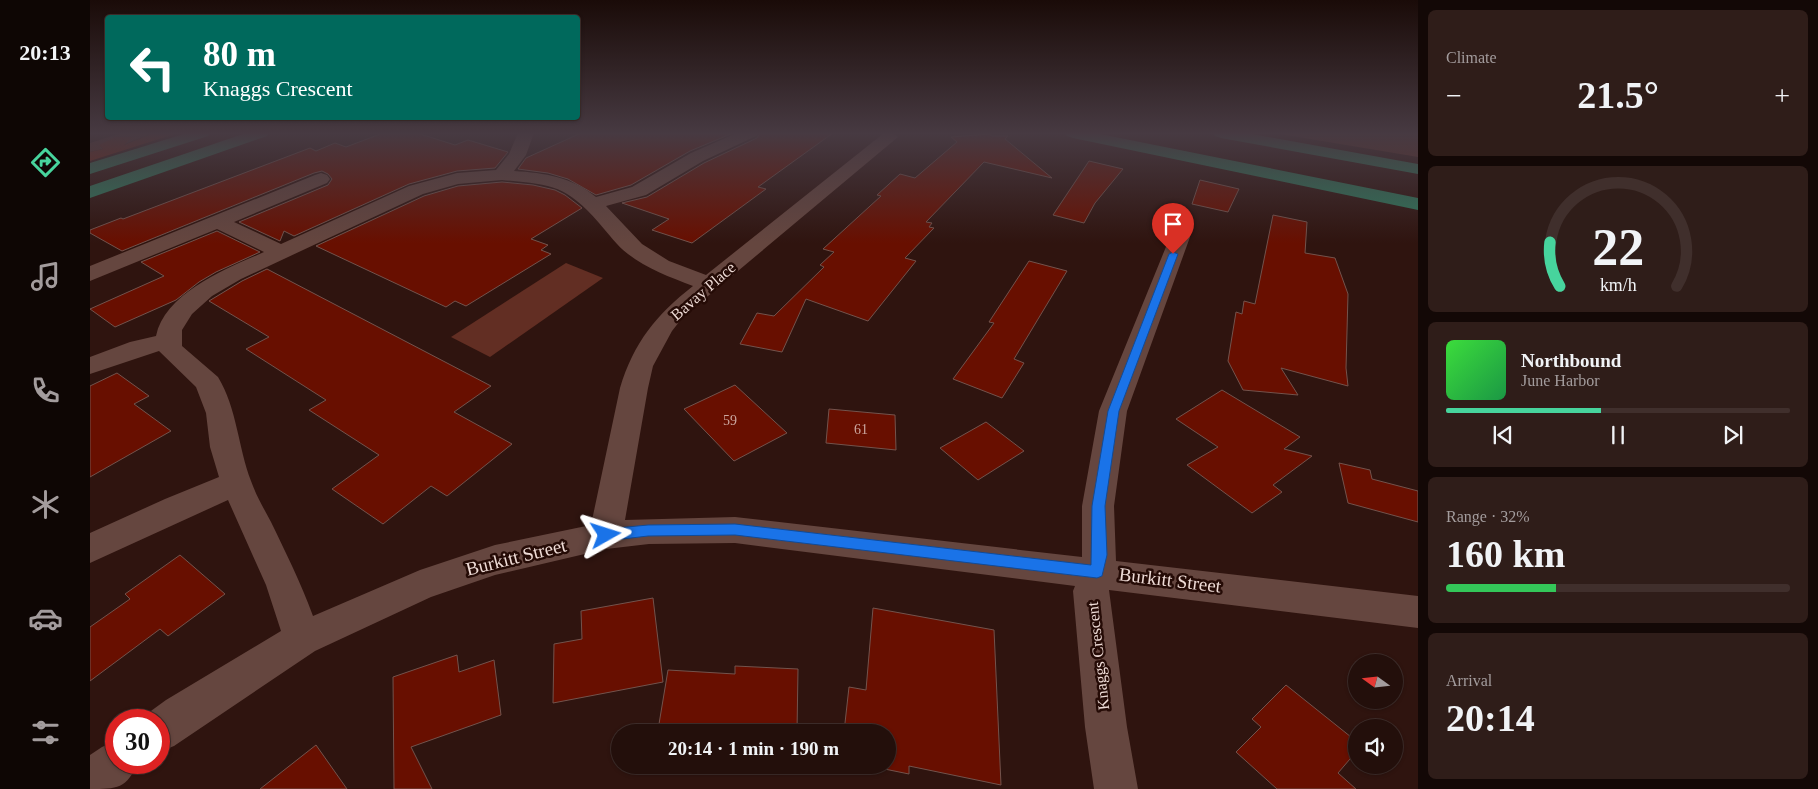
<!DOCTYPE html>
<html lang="en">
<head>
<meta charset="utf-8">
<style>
  :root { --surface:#230f0b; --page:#2f1d19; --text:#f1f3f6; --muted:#a39c9d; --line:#402f2c; --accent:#47d49d }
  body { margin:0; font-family:"Times New Roman",serif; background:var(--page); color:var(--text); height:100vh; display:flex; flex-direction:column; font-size:19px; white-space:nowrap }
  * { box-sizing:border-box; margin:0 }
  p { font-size:16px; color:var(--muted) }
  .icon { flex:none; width:28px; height:28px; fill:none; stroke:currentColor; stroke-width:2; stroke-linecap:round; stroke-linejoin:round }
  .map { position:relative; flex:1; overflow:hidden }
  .panel { display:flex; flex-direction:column; gap:10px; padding:10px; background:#130806; width:400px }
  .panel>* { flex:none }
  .hud { position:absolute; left:15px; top:15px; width:475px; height:105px; border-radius:5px; box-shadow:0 1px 4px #0004,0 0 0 1px var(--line); background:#00695c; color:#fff; overflow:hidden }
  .needle { width:32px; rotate:285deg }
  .buttons { position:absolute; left:1258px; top:654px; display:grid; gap:10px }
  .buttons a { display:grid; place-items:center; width:55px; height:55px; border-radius:50%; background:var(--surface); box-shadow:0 1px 4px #0004,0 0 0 1px var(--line); font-size:25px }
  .speed { position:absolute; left:15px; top:709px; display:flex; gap:10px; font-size:25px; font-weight:700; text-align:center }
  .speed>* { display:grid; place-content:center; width:65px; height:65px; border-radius:50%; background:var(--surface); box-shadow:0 1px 4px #0004,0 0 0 1px var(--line); line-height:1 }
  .speed .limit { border:8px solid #d22; background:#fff; color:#111 }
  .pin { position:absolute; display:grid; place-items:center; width:42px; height:42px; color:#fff; margin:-51px -21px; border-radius:50% 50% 50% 0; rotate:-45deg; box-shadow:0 0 5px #0007 }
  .pin .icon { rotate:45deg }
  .me { position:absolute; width:55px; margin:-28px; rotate:84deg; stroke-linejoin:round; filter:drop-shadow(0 0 4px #0008) }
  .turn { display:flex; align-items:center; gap:18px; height:105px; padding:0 15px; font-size:22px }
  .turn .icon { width:65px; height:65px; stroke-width:2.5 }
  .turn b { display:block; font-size:35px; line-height:42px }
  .big { font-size:38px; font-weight:700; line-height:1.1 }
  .panel .widget { flex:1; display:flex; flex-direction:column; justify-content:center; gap:8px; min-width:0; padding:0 18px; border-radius:8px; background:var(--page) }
  .panel .dial { align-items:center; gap:0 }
  .dial svg { height:130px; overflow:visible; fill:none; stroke:var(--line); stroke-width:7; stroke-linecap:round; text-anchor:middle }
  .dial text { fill:var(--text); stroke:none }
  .song { display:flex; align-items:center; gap:15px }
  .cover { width:60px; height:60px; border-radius:8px; background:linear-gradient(135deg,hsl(120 70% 55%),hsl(140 70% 35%)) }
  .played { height:5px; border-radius:2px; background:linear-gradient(90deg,var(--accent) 45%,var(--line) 45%) }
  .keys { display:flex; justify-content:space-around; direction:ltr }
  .heat { display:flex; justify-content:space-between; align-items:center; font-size:28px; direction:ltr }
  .charge { height:8px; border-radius:4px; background:linear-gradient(90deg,#34c759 32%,var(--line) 0) }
  .trip { position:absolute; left:521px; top:724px; width:285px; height:50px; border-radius:25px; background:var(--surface); box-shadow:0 1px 4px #0004,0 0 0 1px var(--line); font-weight:700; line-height:50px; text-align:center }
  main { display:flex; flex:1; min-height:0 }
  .tabs { display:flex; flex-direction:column; width:90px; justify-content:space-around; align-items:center; background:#0e0604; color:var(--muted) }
  .tabs .icon { width:35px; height:35px }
  .tabs .active { color:var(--accent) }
  .tabs b { font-size:22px; color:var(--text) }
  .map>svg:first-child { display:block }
  .green { fill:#622e23 }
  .forest { fill:#79210e }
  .building { fill:#680f00; stroke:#73534c }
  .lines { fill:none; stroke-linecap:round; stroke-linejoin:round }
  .minor { fill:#65463f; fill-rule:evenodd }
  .major { fill:#2e785b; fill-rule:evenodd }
  .route { fill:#1a73e8; stroke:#114b97 }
  .labels { text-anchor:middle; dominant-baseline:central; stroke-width:5; stroke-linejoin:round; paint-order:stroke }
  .number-label { font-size:14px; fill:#cca8a0 }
  .street-label { font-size:16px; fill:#eedbd6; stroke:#250b06 }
  .near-street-label { font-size:19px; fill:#eedbd6; stroke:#250b06 }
</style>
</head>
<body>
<main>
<nav class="tabs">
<b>20:13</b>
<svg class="icon active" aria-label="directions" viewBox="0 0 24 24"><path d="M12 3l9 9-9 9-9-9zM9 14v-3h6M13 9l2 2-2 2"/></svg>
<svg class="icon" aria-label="music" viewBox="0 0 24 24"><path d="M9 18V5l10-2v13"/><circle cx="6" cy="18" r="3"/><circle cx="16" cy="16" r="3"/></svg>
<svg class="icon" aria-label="phone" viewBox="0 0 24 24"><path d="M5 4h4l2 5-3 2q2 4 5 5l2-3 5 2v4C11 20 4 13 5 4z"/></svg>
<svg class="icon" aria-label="climate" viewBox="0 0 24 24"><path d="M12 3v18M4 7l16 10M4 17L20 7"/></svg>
<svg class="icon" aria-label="car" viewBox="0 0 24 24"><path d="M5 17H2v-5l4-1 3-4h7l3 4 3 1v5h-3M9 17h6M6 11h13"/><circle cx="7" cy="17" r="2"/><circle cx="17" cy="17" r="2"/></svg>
<svg class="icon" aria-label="filters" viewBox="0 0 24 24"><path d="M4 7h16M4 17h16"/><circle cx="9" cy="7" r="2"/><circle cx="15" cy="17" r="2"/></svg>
</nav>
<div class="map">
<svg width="1328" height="789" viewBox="0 0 1328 789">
  <rect width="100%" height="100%" fill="#2f140f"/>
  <g class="green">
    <path d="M 32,133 L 62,133 L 33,145 L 41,137 L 10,146 L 13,149 L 0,152 L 0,143 Z"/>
    <path d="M 1184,133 L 1328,133 L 1328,157 Z"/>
    <path d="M 476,263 L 513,278 L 400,357 L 361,337 Z"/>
  </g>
  <path class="forest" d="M 63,133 L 88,133 L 0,161 L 0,152 L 13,149 L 9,145 L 25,137 L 42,137 L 34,145 Z"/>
  <g class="building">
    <path d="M 293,133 L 327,133 L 365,145 L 378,140 L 418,152 L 405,168 L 367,171 L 319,184 L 204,236 L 194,231 L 190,241 L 149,222 L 238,185 L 242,179 L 238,174 L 232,171 L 224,173 L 32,251 L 0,233 L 0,230 L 31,218 L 33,219 L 220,148 L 226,151 L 245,143 L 256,147 Z"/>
    <path d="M 491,133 L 496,134 L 499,133 L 643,133 L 600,151 L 541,185 L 506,195 L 478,179 L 458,173 L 428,169 L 436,158 Z"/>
    <path d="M 670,133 L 743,133 L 668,187 L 676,189 L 602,243 L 562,230 L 579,219 L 532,203 L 557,197 L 614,163 L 667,138 Z"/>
    <path d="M 899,134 L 902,136 L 918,136 L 915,139 L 962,178 L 894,162 L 836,222 L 842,223 L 839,227 L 844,228 L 815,258 L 826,261 L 778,321 L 716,299 L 692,352 L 650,344 L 667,313 L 684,316 L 734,267 L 730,265 L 744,252 L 733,249 L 791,196 L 787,195 L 810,174 L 825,178 L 867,142 L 861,137 Z"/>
    <path d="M 999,161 L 1033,169 L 1005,203 L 994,223 L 963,215 Z"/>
    <path d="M 1110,180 L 1149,189 L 1138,212 L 1102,204 Z"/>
    <path d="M 412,182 L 443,185 L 465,190 L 475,195 L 492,208 L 441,239 L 458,245 L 451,250 L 461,254 L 376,306 L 365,301 L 356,307 L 226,246 L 334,196 L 368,186 Z"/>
    <path d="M 1183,215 L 1217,222 L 1215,253 L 1245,258 L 1258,294 L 1256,368 L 1258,386 L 1191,368 L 1208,395 L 1153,390 L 1138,361 L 1146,312 L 1152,314 L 1154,301 L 1165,304 Z"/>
    <path d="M 127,231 L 170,252 L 126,272 L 109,282 L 86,300 L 25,327 L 0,309 L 74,276 L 51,262 Z"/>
    <path d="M 939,261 L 977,271 L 924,359 L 934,363 L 912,398 L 863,379 L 904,323 L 899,322 Z"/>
    <path d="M 177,269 L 401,386 L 364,412 L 422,444 L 357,496 L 341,486 L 293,524 L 242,489 L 289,455 L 219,410 L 236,400 L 156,349 L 179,337 L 119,301 L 152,281 Z"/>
    <path d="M 27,373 L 59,396 L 44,404 L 81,431 L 0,477 L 0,386 Z"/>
    <path d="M 645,385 L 697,433 L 644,461 L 594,409 Z"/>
    <path d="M 1132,390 L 1210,437 L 1194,449 L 1222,456 L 1183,485 L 1192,492 L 1162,513 L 1097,465 L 1128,447 L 1086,419 Z"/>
    <path d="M 739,409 L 805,415 L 806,450 L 736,443 Z"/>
    <path d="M 896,422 L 934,451 L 888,480 L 850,448 Z"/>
    <path d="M 1249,463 L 1280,470 L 1282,479 L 1328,491 L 1328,522 L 1258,503 Z"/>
    <path d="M 90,555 L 135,594 L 78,636 L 70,629 L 0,681 L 0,627 L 40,599 L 35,594 Z"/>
    <path d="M 563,598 L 573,682 L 463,703 L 464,644 L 492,639 L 491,611 Z"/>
    <path d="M 783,608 L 904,630 L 911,785 L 819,766 L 819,774 L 775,765 L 798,765 L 798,732 L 754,732 L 759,687 L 776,690 Z"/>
    <path d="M 367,655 L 369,672 L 404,660 L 411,715 L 321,747 L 342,789 L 304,789 L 303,677 Z"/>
    <path d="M 645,666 L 708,669 L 707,732 L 679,732 L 569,724 L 578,670 L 645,674 Z"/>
    <path d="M 1196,685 L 1266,741 L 1266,752 L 1248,773 L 1266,789 L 1187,789 L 1146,752 L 1171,727 L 1162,719 Z"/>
    <path d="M 226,745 L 257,789 L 170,789 Z"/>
  </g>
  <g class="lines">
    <g class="minor">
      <path d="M 428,133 L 444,133 L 436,155 L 424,171 C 455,173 482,177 506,197 L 542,187 L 601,153 L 647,133 L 668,133 L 666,136 L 613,161 L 556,195 L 516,206 L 552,244 L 579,261 L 616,275 L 794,133 L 802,133 L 808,137 L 593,317 L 582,331 L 563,366 L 558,388 L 535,520 L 645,517 L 992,557 L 992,506 L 1009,411 L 1080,237 L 1083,233 L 1090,231 L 1097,233 L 1100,237 L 1037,411 L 1024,506 L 1026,561 L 1328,596 L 1328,628 L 1019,590 L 1037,727 L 1048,789 L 1004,789 L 995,727 L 983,591 L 985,586 L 645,543 L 559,544 L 516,549 L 405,575 L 341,597 L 225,651 L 84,746 L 69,752 L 69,720 L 53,720 L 54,716 L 76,700 L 191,631 L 176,585 L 138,500 L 0,563 L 0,533 L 75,499 L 129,477 L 120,447 L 116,413 L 106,387 L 69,351 L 0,374 L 0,357 L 40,342 L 66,336 C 75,292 138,268 174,252 L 127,229 L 0,281 L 0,266 L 225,175 L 231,173 L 237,175 L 240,179 L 237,183 L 144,222 L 191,244 L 319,186 L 367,173 L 406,170 L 419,154 ZM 412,180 C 461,185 475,184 509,223 C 518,233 527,246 538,254 C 557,269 580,277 603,286 C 566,315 544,342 530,388 L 501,525 L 405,545 L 330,570 L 223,616 C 211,583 196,553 181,522 C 174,509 166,495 161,481 C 148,447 147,408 128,377 L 92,346 L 92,330 L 102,314 L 122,296 L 151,279 L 333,194 L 368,184 Z"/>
      <path d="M 26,741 L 26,762 L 48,762 C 37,789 27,789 0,789 L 0,755 L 12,747 Z"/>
    </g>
    <g class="major">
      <path d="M 97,133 L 120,133 L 118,136 L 0,174 L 0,163 Z"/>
      <path d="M 156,133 L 179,133 L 177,136 L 0,198 L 0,186 Z"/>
      <path d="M 975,133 L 1005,133 L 1328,198 L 1328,210 L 983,138 L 977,136 Z"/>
      <path d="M 1123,133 L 1156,133 L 1328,164 L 1328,174 L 1131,138 L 1125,136 Z"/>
    </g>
  </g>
  <linearGradient id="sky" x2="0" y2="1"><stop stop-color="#1a0b08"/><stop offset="0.55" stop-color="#473a42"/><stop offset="1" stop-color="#473a42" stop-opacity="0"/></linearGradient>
  <rect width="1328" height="243" fill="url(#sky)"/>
  <path class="route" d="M 1083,252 L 1088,254 L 1029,411 L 1015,506 L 1017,555 L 1012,576 L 1007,578 L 645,535 L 558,536 L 516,541 L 511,539 L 509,535 L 511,531 L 516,529 L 558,525 L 645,524 L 1001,565 L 1002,506 L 1018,411 L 1079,254 Z"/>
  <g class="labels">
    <g class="number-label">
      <text x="640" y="420">59</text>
      <text x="771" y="429">61</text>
    </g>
    <g class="street-label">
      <text transform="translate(613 291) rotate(-41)">Bavay Place</text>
      <text transform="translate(1008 656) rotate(-96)">Knaggs Crescent</text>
    </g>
    <g class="near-street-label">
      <text transform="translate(426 557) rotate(-14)">Burkitt Street</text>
      <text transform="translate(1080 580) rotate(7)">Burkitt Street</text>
    </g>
  </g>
</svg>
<div class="buttons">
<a><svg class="needle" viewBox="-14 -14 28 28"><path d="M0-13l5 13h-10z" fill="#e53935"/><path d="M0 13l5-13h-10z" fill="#a39c9d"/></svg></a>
<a><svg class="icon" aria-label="sound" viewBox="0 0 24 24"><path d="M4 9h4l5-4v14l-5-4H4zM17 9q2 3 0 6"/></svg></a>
</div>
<div class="speed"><div class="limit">30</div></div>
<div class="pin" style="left:1083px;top:254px;background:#d93025"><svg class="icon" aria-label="arrive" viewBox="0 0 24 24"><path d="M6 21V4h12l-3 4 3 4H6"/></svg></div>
<svg class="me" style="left:516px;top:535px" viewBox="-20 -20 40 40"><path d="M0-17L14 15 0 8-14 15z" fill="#1a73e8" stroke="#fff" stroke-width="4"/></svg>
<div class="trip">20:14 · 1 min · 190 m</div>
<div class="hud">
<div class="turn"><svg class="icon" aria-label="left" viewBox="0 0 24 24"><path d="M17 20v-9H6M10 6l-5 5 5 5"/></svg><div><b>80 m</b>Knaggs Crescent</div></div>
</div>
</div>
<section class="panel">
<div class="widget"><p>Climate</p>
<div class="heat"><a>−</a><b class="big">21.5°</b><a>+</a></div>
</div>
<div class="widget dial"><svg viewBox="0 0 100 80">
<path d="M14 69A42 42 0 1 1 86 69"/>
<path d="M14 69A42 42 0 0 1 8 42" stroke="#47d49d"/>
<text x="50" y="56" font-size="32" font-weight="700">22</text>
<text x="50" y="72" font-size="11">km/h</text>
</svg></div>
<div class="widget">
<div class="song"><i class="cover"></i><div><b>Northbound</b><p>June Harbor</p></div></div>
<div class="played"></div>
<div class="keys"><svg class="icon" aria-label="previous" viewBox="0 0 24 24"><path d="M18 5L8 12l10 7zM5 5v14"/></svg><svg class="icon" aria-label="pause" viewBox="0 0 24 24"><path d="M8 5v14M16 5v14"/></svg><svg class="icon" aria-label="next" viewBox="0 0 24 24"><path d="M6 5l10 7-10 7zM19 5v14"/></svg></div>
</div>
<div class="widget"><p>Range · 32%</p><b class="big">160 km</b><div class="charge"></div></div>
<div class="widget"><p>Arrival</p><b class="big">20:14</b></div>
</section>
</main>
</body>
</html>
